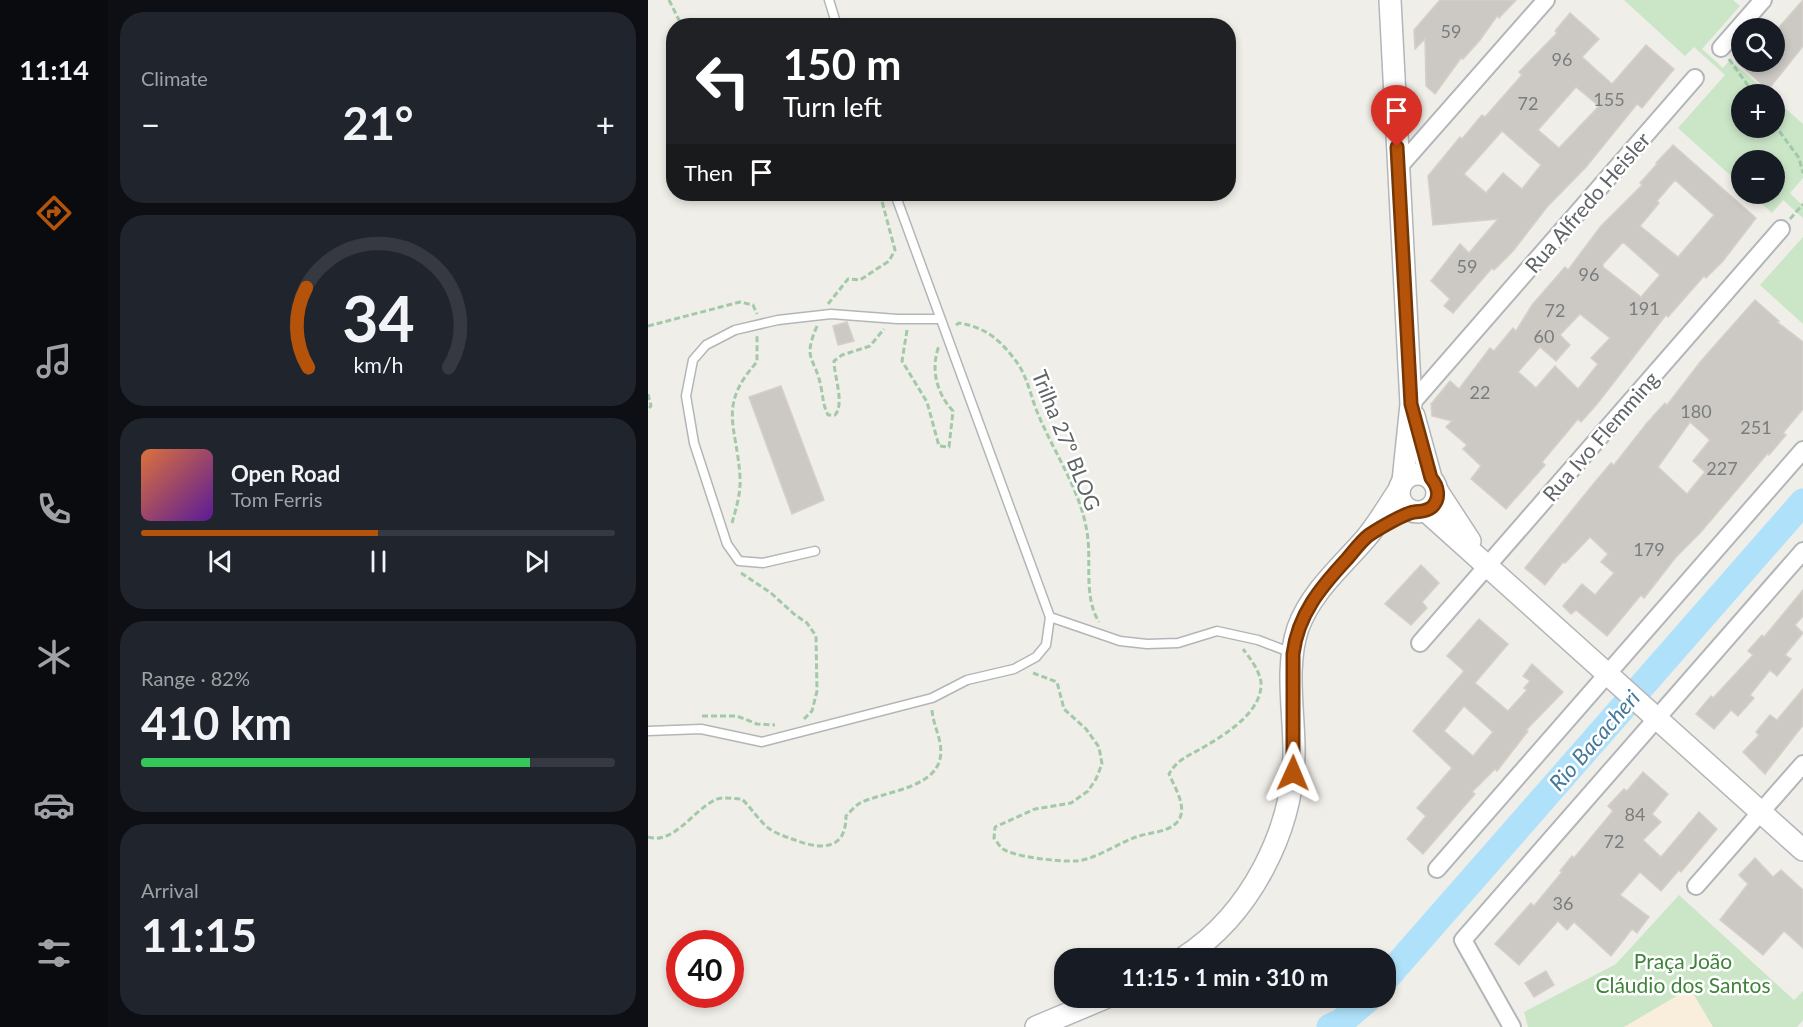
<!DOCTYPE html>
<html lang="en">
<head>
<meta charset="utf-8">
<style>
  :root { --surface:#171b24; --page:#20242c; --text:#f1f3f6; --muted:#9ea1a6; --line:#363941; --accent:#b45309 }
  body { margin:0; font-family:Lato,sans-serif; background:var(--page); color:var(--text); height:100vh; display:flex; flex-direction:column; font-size:22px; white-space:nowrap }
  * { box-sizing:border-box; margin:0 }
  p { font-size:20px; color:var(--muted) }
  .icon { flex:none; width:33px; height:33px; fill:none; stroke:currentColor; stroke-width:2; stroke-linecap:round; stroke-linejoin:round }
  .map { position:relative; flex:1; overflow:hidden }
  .details { display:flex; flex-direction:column; gap:12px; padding:12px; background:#0d0f14; width:540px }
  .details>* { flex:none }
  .guide { position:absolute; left:18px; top:18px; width:570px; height:183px; border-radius:24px; box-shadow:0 3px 9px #0003; background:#202124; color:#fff; overflow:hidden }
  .fabs { position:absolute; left:1083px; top:18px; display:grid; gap:12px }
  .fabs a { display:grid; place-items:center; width:54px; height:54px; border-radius:50%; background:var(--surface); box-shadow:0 3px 9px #0003; font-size:30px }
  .speed { position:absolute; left:18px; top:930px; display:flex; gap:12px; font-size:30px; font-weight:700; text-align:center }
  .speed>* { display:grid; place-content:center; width:78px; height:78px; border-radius:50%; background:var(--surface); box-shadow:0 3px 9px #0003; line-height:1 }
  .speed .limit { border:9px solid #d22; background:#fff; color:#111 }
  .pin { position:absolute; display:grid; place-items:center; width:51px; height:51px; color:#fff; margin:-62px -26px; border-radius:50% 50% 50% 0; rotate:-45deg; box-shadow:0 0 6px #0007 }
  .pin .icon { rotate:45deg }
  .me { position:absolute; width:66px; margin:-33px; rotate:1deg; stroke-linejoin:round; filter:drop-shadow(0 0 4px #0008) }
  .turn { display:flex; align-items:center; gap:21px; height:126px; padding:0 18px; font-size:27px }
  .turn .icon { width:78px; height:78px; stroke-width:2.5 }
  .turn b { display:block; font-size:42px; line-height:51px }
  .then { display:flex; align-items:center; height:57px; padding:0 18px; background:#0003; gap:12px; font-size:22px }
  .big { font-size:45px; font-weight:700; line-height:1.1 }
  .details .card { flex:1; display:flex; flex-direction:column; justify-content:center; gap:9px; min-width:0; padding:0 21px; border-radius:24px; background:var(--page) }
  .details .dial { align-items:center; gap:0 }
  .dial svg { height:156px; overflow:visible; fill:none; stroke:var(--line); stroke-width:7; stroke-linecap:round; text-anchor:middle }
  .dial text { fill:var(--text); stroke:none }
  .song { display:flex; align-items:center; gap:18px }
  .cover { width:72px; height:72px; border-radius:9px; background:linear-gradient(135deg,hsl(20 70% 55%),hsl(270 70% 35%)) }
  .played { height:6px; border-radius:3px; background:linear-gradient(90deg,var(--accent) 50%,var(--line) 50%) }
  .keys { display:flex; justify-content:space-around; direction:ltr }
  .heat { display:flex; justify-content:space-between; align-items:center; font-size:33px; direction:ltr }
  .charge { height:9px; border-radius:4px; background:linear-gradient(90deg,#34c759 82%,var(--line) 0) }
  .trip { position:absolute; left:406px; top:948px; width:342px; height:60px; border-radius:24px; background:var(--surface); box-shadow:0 3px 9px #0003; font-weight:700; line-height:60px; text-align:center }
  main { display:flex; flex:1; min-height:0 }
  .dock { display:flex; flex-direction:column; width:108px; justify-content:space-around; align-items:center; background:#090b0e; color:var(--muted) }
  .dock .icon { width:42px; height:42px }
  .dock .selected { color:var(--accent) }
  .dock b { font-size:27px; color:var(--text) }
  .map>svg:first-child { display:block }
  .green { fill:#cae6c7 }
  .sand { fill:#f9eedb }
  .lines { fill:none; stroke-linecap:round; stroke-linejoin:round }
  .river { stroke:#afe2fa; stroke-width:27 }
  .building { fill:#ccc9c5; stroke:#d5cfc7; stroke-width:1.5; fill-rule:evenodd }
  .service-casing { stroke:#b3b6b9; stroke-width:11 }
  .minor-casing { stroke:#b3b6b9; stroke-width:20 }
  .tertiary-casing { stroke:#b3b6b9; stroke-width:24 }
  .path { stroke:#a2c9a8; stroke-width:3; stroke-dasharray:6 3; stroke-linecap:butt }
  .service { stroke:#fff; stroke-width:8 }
  .minor { stroke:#fff; stroke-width:16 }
  .tertiary { stroke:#fff; stroke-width:21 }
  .route-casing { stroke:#753606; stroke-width:15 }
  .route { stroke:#b45309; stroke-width:10 }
  .labels { text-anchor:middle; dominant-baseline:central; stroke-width:5; stroke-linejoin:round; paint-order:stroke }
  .number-label { font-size:18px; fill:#7a7d7e }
  .street-label { font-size:21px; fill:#5f6467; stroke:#fff }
  .park-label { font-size:21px; fill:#40833b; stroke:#fff }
  .water-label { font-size:22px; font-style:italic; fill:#44799b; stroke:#fff }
</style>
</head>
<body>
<main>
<nav class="dock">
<b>11:14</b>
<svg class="icon selected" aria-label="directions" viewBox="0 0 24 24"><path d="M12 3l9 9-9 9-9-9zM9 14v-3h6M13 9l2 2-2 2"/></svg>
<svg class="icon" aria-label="music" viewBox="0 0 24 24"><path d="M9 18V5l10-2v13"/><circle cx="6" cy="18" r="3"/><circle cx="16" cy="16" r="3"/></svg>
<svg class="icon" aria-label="phone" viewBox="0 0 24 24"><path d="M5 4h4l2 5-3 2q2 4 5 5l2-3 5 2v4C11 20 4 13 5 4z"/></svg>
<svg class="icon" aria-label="climate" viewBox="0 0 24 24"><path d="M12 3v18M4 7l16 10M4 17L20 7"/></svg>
<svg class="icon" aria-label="car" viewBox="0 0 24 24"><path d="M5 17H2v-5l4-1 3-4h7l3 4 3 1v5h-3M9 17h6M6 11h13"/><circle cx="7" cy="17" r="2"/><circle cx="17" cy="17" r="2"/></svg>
<svg class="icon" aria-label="filters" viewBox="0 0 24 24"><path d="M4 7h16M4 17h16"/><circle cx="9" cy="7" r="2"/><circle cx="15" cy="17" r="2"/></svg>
</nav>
<section class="details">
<div class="card"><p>Climate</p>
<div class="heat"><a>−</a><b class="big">21°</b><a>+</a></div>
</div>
<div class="card dial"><svg viewBox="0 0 100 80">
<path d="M14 69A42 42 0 1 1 86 69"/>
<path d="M14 69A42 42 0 0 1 13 28" stroke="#b45309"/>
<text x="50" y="56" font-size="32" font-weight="700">34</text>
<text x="50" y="72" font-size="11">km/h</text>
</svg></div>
<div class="card">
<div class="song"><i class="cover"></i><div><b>Open Road</b><p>Tom Ferris</p></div></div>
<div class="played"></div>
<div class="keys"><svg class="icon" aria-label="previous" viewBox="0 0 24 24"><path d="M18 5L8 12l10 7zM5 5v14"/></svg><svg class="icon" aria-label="pause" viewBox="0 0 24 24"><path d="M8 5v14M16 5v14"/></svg><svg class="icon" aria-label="next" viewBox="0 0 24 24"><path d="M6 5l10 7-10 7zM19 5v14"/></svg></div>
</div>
<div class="card"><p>Range · 82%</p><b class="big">410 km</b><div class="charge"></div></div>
<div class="card"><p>Arrival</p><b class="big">11:15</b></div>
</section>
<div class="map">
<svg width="1155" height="1027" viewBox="0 0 1155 1027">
  <rect width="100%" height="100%" fill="#f0eee8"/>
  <g class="green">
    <path d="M 976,0 L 1085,0 L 1092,6 L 1054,49 L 1075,68 L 1082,60 L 1122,94 L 1094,94 L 1094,128 L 1126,128 L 1127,99 L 1155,124 L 1155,178 L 1142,193 L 1155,206 L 1155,218 L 1135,200 L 1124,213 L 1103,194 L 1126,194 L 1126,160 L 1094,160 L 1093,185 L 1030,128 L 1077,75 L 1046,47 L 1037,56 Z"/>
    <path d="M 1155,237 L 1155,324 L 1112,285 Z"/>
    <path d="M 1031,895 L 1146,1000 L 1155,991 L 1155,1020 L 1149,1027 L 880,1027 L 876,1012 L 968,964 Z"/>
  </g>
  <path class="sand" d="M 1042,988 L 1065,1027 L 976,1027 Z"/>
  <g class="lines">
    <g class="river">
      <path d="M 738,978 L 1155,502"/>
      <path d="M 682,1027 L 693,1022 L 721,998"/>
    </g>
  </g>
  <g class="building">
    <path d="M 792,0 L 868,0 L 851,18 L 849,16 L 832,40 L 815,59 L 813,58 L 787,94 L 778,86 L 777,39 L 767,49 L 766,30 Z"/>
    <path d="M 1155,0 L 1155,46 L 1120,90 L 1089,62 L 1126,62 L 1126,33 Z"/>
    <path d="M 922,13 L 951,39 L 934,57 L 964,84 L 998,45 L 1026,69 L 994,108 L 989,104 L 938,167 L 899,207 L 865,251 L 846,270 L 844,268 L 805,313 L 796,306 L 802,299 L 783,281 L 812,244 L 821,253 L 850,219 L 785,225 L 780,176 L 812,137 L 814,139 L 834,115 L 837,117 L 874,75 L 871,72 L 909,33 L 907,31 ZM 928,87 L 951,106 L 911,148 L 890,130 ZM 854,131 L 893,165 L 874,189 L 855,173 L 838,193 L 816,174 Z"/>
    <path d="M 1025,145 L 1108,218 L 1075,261 L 1058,278 L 1056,276 L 1020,317 L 1018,315 L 949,404 L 933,422 L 930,419 L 894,462 L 897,465 L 858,509 L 823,479 L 833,466 L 815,449 L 819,445 L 798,427 L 804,421 L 784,416 L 783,404 L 802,381 L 811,389 L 842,348 L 846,351 L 865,328 L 868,331 L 884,305 L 917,267 L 920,270 L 953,226 L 994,185 L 992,183 L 1009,164 L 1008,163 ZM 1027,180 L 1066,215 L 1030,257 L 992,226 L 1011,203 L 1009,201 ZM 975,242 L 1012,275 L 993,297 L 955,267 L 955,264 ZM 932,314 L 962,338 L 943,358 L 950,364 L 930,389 L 907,366 L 888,388 L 870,372 L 892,347 L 908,361 L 922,345 L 912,335 Z"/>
    <path d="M 1107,300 L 1131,321 L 1129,322 L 1155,342 L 1155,409 L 1135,433 L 1138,435 L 1121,455 L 1120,453 L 1052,533 L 1028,557 L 996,598 L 993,595 L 959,636 L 928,610 L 923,614 L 915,606 L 934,584 L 947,595 L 966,573 L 953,562 L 960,554 L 942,537 L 917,563 L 915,562 L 897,585 L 877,568 L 947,482 L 963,463 L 966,465 L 999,423 L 1017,403 L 1019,405 L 1053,361 ZM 1042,422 L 1062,440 L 1045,461 L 1057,472 L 1039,494 L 1010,467 Z"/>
    <path d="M 199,322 L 206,341 L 190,345 L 185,326 Z"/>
    <path d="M 133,386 L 176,500 L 144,514 L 101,397 Z"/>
    <path d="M 773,565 L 791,583 L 774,602 L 779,608 L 763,625 L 737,604 Z"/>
    <path d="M 1155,590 L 1155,616 L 1147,625 L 1155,633 L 1137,655 L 1143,659 L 1129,676 L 1122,670 L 1102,695 L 1106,698 L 1090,716 L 1083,710 L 1066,729 L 1048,714 L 1063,696 L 1065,698 L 1105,655 L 1100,651 L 1114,635 L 1116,637 Z"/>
    <path d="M 831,619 L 860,644 L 827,683 L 860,711 L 879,690 L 876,688 L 882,681 L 875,676 L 884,664 L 915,692 L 878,730 L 880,731 L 849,771 L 847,769 L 824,792 L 827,794 L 775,854 L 759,839 L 778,816 L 769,808 L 804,768 L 765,731 L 816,671 L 799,656 ZM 816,706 L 845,732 L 825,756 L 796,731 Z"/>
    <path d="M 1155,689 L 1155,725 L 1117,774 L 1095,752 L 1111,735 L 1108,732 L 1122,715 L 1129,720 Z"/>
    <path d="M 995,772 L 1020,794 L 1004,814 L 1013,822 L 995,840 L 1013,857 L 1051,812 L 1069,829 L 1033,872 L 1031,870 L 1013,891 L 992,872 L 972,895 L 1001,917 L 989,933 L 984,929 L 963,956 L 926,922 L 919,930 L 910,921 L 871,965 L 847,944 L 883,903 L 886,906 L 914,872 L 912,871 L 924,856 L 926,858 L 965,811 L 960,806 L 976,789 L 979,791 Z"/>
    <path d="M 1107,858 L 1125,877 L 1133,870 L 1155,890 L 1155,948 L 1136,931 L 1115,955 L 1072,920 L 1100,884 L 1091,875 Z"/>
    <path d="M 898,971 L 906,985 L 886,997 L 877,983 Z"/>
  </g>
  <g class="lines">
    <defs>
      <g id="service">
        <path d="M 181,0 L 189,26"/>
        <path d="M 167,551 L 115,563 L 91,561 L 79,544 L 46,443 L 38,396 L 45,360 L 58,345 L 87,330 L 130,320 L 183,314 L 249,319 L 292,319"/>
        <path d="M 402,617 L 472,641 L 499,644 L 530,643 L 569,631 L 610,640 L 644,653"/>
        <path d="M 0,731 L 53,729 L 114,742 L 284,698 L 319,680 L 366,669 L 388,657 L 398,645 L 402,617 L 247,194"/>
      </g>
      <g id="minor">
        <path d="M 1073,48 L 1115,0"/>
        <path d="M 750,168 L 898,0"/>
        <path d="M 763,404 L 1047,78"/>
        <path d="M 772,643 L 1133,229"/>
        <path d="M 789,869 L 1155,450"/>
        <path d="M 1048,886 L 1155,764"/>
        <path d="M 864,1027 L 815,940 L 1155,551"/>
      </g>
      <g id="tertiary">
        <path d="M 742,0 L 763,404 L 755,481"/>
        <path d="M 766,416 L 783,478"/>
        <circle cx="770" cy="493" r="19"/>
        <path d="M 790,492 L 822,541"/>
        <path d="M 778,511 L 1155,850"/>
        <path d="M 535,958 C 602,915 646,830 646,750 C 646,711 637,667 650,628 C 663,592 693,567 718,538 C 730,524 740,506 751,490"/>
        <path d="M 388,1027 L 457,998"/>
      </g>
    </defs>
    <use href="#service" class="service-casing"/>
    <use href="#minor" class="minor-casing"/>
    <use href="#tertiary" class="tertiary-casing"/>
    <g class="path">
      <path d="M 21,0 L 34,26"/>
      <path d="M 1081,59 L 1106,94"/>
      <path d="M 1126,124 L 1151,158 L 1155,173"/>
      <path d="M 1142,219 L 1155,204"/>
      <path d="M 180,304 L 200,279 L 212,280 L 241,261 L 247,250 L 232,194"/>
      <path d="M 308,325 L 311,323 C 335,327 349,337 364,356 C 378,372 381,390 388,409 C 404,450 432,488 439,532 C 444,561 435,596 451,622"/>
      <path d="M 0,326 L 92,302 L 105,305 L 109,314"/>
      <path d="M 169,326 C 154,361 167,356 173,387 C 175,397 175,405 180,415 L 187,415 C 197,404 186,376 186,361 L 194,355 L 222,346 L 236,329"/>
      <path d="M 259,330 L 254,361 L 279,402 L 291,446 L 301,447 L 305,411 C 289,394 282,369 291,346"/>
      <path d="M 0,394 L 3,406 L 0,409"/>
      <path d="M 84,523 C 88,509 93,493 92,477 C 89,426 69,406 109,362 L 109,335"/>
      <path d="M 93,573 L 123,593 L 146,614 L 159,623 L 168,636 L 169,691 L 164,711 L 156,719"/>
      <path d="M 385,673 L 409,682 L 416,709 L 438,729 L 451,747 L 454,764 L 448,779 L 440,791 L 423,803 L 387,809 L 347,827 L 346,838 C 349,842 352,847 355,849 C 366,857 413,862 428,861 C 449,859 468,844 488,837 C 501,832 521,833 530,821 C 540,808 527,788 521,774 C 530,758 545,754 561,744 C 581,732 615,710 613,682 C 611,670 602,658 595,649"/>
      <path d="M 54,716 L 89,716 L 109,724 L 127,725"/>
      <path d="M 0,837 C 26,845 45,810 67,800 C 74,796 86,799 94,799 C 103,808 110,819 119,827 C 126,833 136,836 144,839 C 170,849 198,853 198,816 C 202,812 207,806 212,803 C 234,792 285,789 292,759 C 296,741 284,725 284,708"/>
    </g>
    <use href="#service" class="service"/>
    <use href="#minor" class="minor"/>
    <use href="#tertiary" class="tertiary"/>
  </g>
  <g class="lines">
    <defs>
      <path id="route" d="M 645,773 L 645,654 C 650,614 673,587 699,559 C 706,551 713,541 721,535 C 730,529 757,513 766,512 C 773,511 778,512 784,507 C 793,498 790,486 783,478 L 763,404 L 749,147"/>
    </defs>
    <use href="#route" class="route-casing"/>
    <use href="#route" class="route"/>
  </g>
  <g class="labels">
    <g class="number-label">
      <text x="803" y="31">59</text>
      <text x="914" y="59">96</text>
      <text x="961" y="99">155</text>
      <text x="880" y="103">72</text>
      <text x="819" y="266">59</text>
      <text x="941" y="274">96</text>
      <text x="996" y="308">191</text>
      <text x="907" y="310">72</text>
      <text x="896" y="336">60</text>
      <text x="832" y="392">22</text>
      <text x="1048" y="411">180</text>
      <text x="1108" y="427">251</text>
      <text x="1074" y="468">227</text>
      <text x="1001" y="549">179</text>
      <text x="987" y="814">84</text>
      <text x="966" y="841">72</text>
      <text x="915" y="903">36</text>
    </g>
    <g class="street-label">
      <text transform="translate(939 202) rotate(-49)">Rua Alfredo Heisler</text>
      <text transform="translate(952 436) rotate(-49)">Rua Ivo Flemming</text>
      <text transform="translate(419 440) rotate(68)">Trilha 27º BLOG</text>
    </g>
    <g class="park-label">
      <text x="1035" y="960">Praça João<tspan x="1035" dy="24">Cláudio dos Santos</tspan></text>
    </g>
    <g class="water-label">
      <text transform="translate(946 740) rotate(-49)">Rio Bacacheri</text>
    </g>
  </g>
</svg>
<div class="fabs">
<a><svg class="icon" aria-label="search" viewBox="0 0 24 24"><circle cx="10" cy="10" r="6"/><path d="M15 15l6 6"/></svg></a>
<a>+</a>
<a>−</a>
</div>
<div class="speed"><div class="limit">40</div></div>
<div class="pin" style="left:749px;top:147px;background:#d93025"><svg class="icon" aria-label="arrive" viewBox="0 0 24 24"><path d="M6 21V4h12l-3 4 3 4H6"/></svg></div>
<svg class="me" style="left:645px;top:773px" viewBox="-20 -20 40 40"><path d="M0-17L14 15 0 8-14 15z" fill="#b45309" stroke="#fff" stroke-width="4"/></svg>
<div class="trip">11:15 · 1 min · 310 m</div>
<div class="guide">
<div class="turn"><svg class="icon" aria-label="left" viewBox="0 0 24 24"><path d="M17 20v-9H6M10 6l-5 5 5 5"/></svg><div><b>150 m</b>Turn left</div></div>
<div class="then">Then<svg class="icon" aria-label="arrive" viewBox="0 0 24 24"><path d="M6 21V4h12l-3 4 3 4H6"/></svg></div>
</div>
</div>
</main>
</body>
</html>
